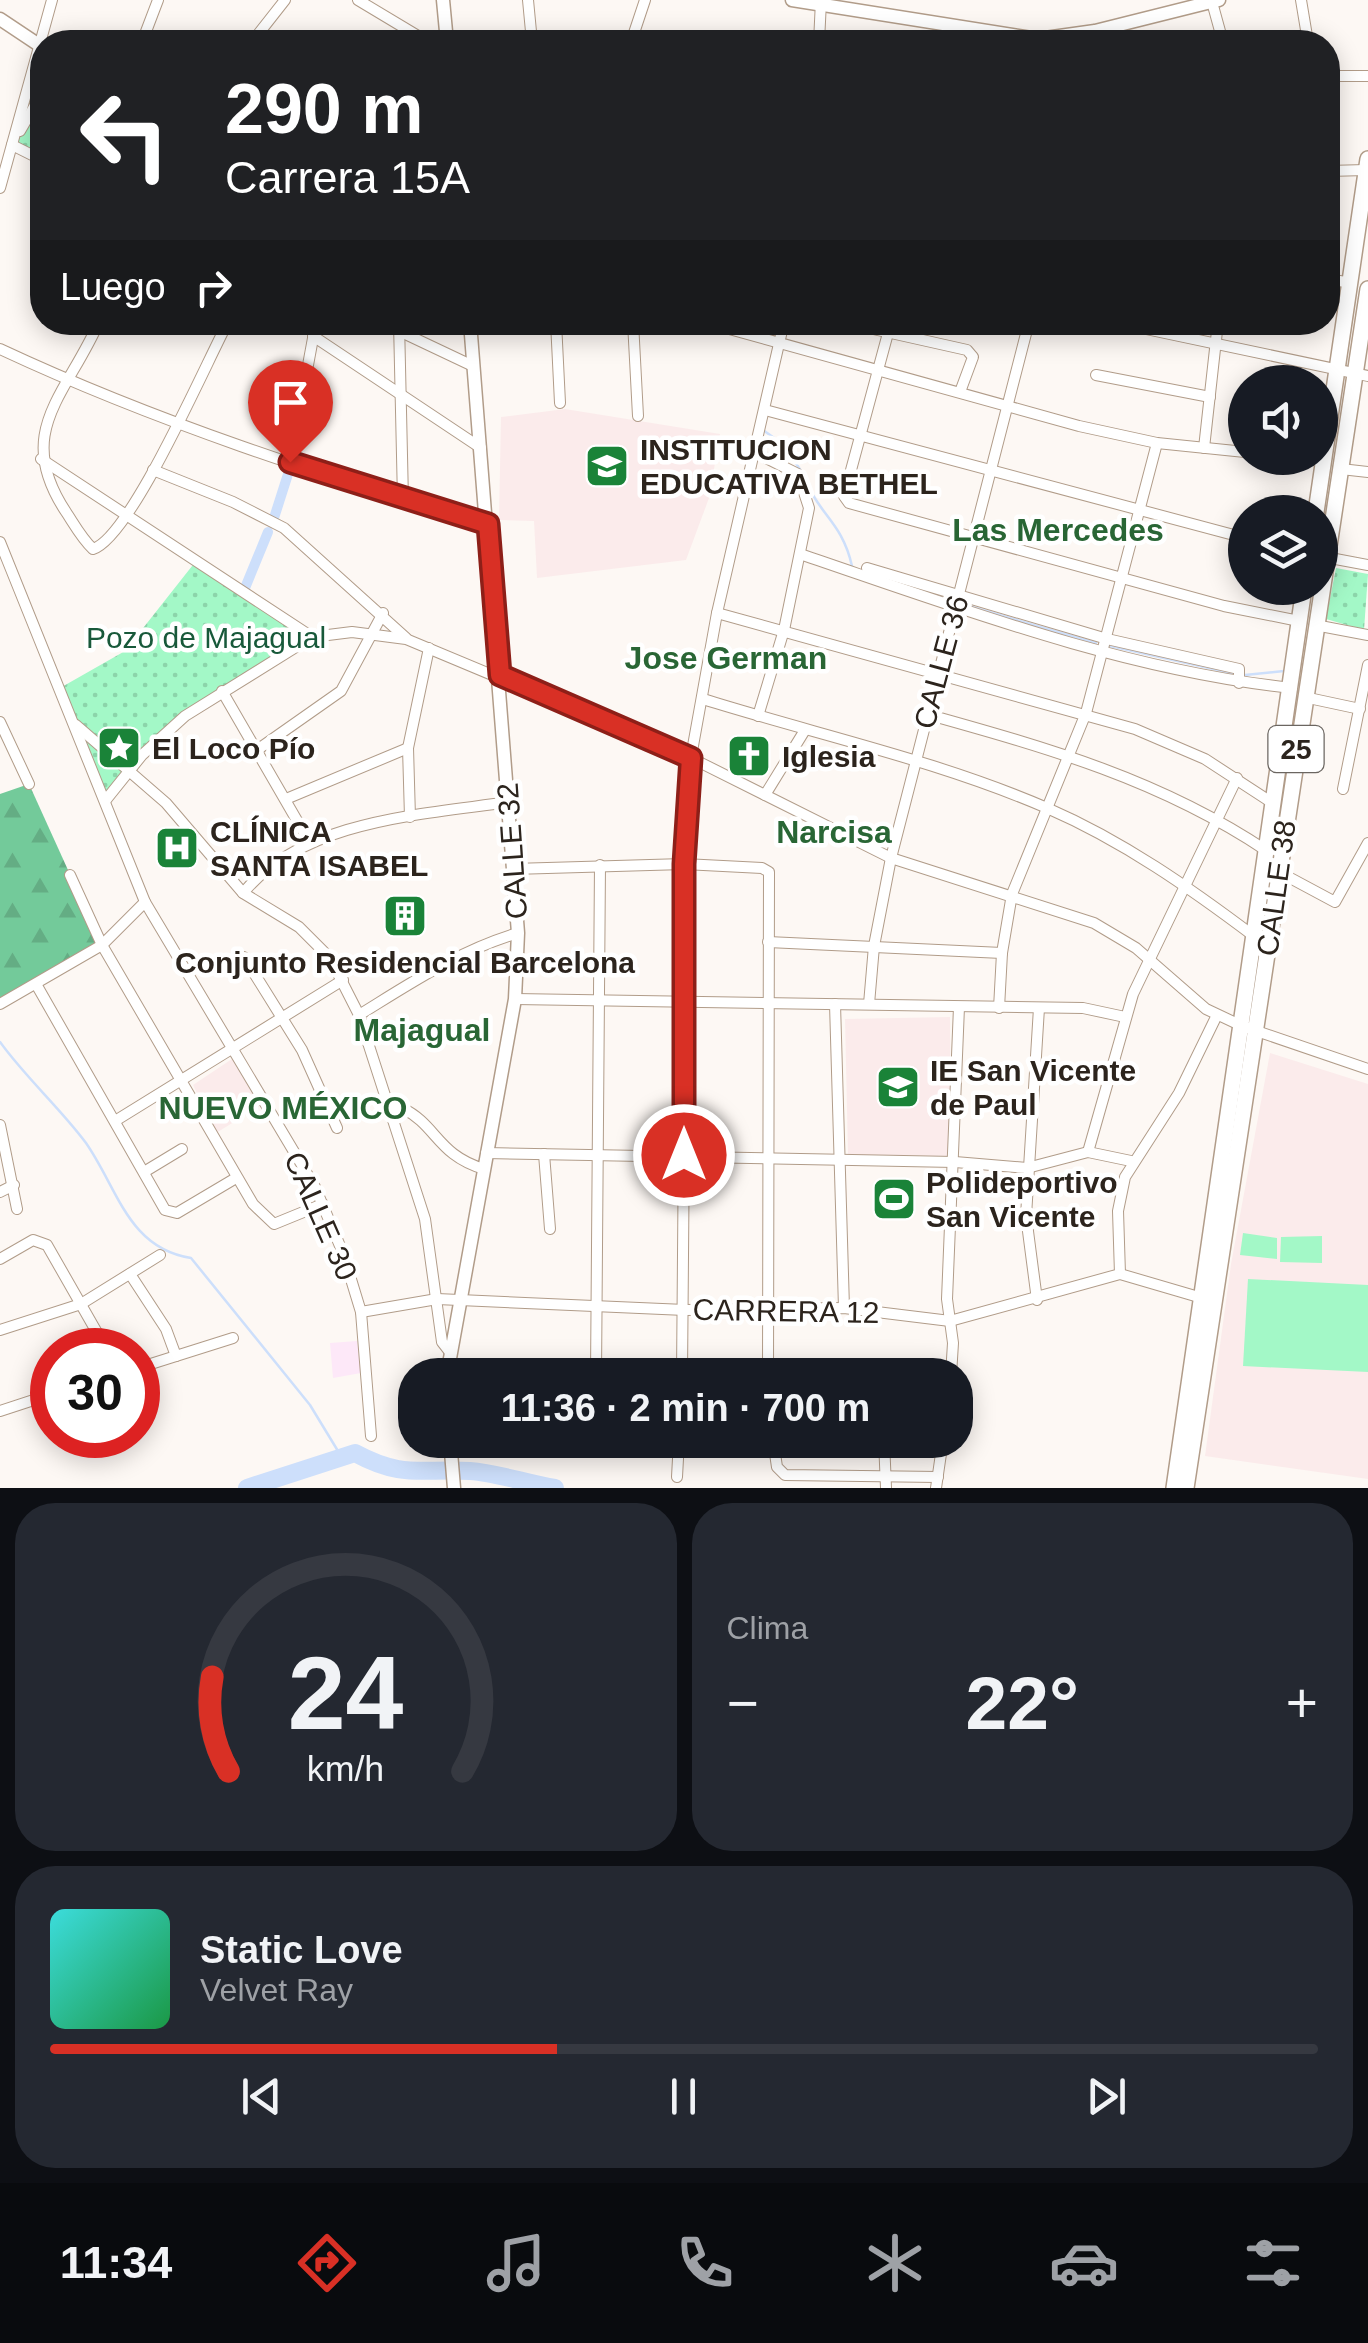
<!DOCTYPE html>
<html lang="es">
<head>
<meta charset="utf-8">
<style>
  :root { --surface:#171b24; --page:#242831; --text:#f1f3f6; --muted:#9ea1a6; --line:#363941; --accent:#d93025 }
  body { margin:0; font-family:Helvetica,sans-serif; background:var(--page); color:var(--text); height:100vh; display:flex; flex-direction:column; font-size:38px; white-space:nowrap }
  * { box-sizing:border-box; margin:0 }
  p { font-size:32px; color:var(--muted) }
  .icon { flex:none; width:55px; height:55px; fill:none; stroke:currentColor; stroke-width:2; stroke-linecap:round; stroke-linejoin:round }
  .map { position:relative; height:1488px; overflow:hidden }
  .drawer { display:flex; flex-direction:column; gap:15px; padding:15px; background:#0d0f14; flex:1 }
  .drawer>* { flex:none }
  .hud { position:absolute; left:30px; top:30px; width:1310px; height:305px; border-radius:40px; box-shadow:0 5px 25px #0003; background:#202124; color:#fff; overflow:hidden }
  .buttons { position:absolute; left:1228px; top:365px; display:grid; gap:20px }
  .buttons a { display:grid; place-items:center; width:110px; height:110px; border-radius:50%; background:var(--surface); box-shadow:0 5px 25px #0003; font-size:50px }
  .speed { position:absolute; left:30px; top:1328px; display:flex; gap:20px; font-size:50px; font-weight:700; text-align:center }
  .speed>* { display:grid; place-content:center; width:130px; height:130px; border-radius:50%; background:var(--surface); box-shadow:0 5px 25px #0003; line-height:1 }
  .speed .limit { border:15px solid #d22; background:#fff; color:#111 }
  .pin { position:absolute; display:grid; place-items:center; width:85px; height:85px; color:#fff; margin:-102px -42px; border-radius:50% 50% 50% 0; rotate:-45deg; box-shadow:0 0 10px #0007 }
  .pin .icon { rotate:45deg }
  .me { position:absolute; width:110px; margin:-55px; rotate:0deg; stroke-linejoin:round; filter:drop-shadow(0 0 8px #0008) }
  .turn { display:flex; align-items:center; gap:35px; height:210px; padding:0 30px; font-size:45px }
  .turn .icon { width:130px; height:130px; stroke-width:2.5 }
  .turn b { display:block; font-size:70px; line-height:85px }
  .then { display:flex; align-items:center; height:95px; padding:0 30px; background:#0003; gap:20px; font-size:38px }
  .big { font-size:75px; font-weight:700; line-height:1.1 }
  .drawer .tile { flex:1; display:flex; flex-direction:column; justify-content:center; gap:15px; min-width:0; padding:0 35px; border-radius:40px; background:var(--page) }
  .drawer .dial { align-items:center; gap:0 }
  .dial svg { height:260px; overflow:visible; fill:none; stroke:var(--line); stroke-width:7; stroke-linecap:round; text-anchor:middle }
  .dial text { fill:var(--text); stroke:none }
  .song { display:flex; align-items:center; gap:30px }
  .cover { width:120px; height:120px; border-radius:15px; background:linear-gradient(135deg,hsl(180 70% 55%),hsl(140 70% 35%)) }
  .played { height:10px; border-radius:5px; background:linear-gradient(90deg,var(--accent) 40%,var(--line) 40%) }
  .keys { display:flex; justify-content:space-around; direction:ltr }
  .heat { display:flex; justify-content:space-between; align-items:center; font-size:55px; direction:ltr }
  .drawer .tiles { flex:1; display:grid; gap:15px; grid-template-columns:1fr 1fr }
  .tile:last-child { grid-column:span 2 }
  .trip { position:absolute; left:398px; top:1358px; width:575px; height:100px; border-radius:40px; background:var(--surface); box-shadow:0 5px 25px #0003; font-weight:700; line-height:100px; text-align:center }
  .menu { display:flex; height:160px; justify-content:space-around; align-items:center; background:#090b0e; color:var(--muted) }
  .menu .icon { width:70px; height:70px }
  .menu .on { color:var(--accent) }
  .menu b { font-size:45px; color:var(--text) }
  .map>svg:first-child { display:block }
  .commercial { fill:#fde8f8 }
  .education { fill:#fbebeb }
  .forest { fill:url(#forest-firs) }
  .park { fill:url(#park-dots) }
  .garden { fill:#a3f8c7 }
  .lines { fill:none; stroke-linecap:round; stroke-linejoin:round }
  .stream { stroke:#cddffb; stroke-width:2.5 }
  .canal { stroke:#cddffb; stroke-width:10 }
  .river { stroke:#cddffb; stroke-width:18 }
  .minor-casing { stroke:#b19c89; stroke-width:12 }
  .major-casing { stroke:#b19c89; stroke-width:15 }
  .highway-casing { stroke:#b19c89; stroke-width:18 }
  .minor { stroke:#fff; stroke-width:10 }
  .major { stroke:#fff; stroke-width:12 }
  .highway { stroke:#fff; stroke-width:15 }
  .route-casing { stroke:#8d1f18; stroke-width:25 }
  .route { stroke:#d93025; stroke-width:18 }
  .labels { text-anchor:middle; dominant-baseline:central; stroke-width:9; stroke-linejoin:round; paint-order:stroke }
  .shield { fill:#fff; stroke:#6b6661; stroke-width:2.5 }
  .shield-label { font-size:28px; font-weight:bold; fill:#2c241d }
  .poi-label { font-size:30px; font-weight:bold; fill:#2c241d; stroke:#fff; text-anchor:start }
  .park-label { font-size:30px; fill:#18593a; stroke:#fff }
  .street-label { font-size:30px; fill:#2c241d; stroke:#fff }
  .neighbourhood-label { font-size:32px; font-weight:bold; fill:#296635; stroke:#fff }
</style>
</head>
<body>
<div class="map">
<svg width="1368" height="1488" viewBox="0 0 1368 1488">
  <defs>
    <pattern id="forest-firs" width="22" height="20" patternUnits="userSpaceOnUse" patternTransform="scale(2.5)"><rect width="22" height="20" fill="#73ca9a"/><path d="M5 1l3.5 6h-7zM16 11l3.5 6h-7z" fill="#64ad84"/></pattern>
    <pattern id="park-dots" width="8" height="8" patternUnits="userSpaceOnUse" patternTransform="scale(2.5)"><rect width="8" height="8" fill="#a3f8c7"/><path d="M2 2h.1M6 6h.1" fill="none" stroke="#8cd4aa" stroke-width="1.8" stroke-linecap="round"/></pattern>
  </defs>
  <rect width="100%" height="100%" fill="#fdf8f4"/>
  <path class="commercial" d="M 357,1341 L 361,1373 L 333,1378 L 330,1343 Z"/>
  <g class="education">
    <path d="M 565,409 L 720,434 L 709,498 L 686,560 L 537,578 L 534,521 L 499,520 L 501,417 Z"/>
    <path d="M 950,1017 L 951,1156 L 848,1155 L 845,1019 Z"/>
    <path d="M 1270,1053 L 1368,1084 L 1368,1479 L 1205,1456 L 1231,1264 Z"/>
    <path d="M 232,1059 L 260,1106 L 216,1133 L 193,1085 Z"/>
  </g>
  <path class="forest" d="M 29,784 L 102,945 L 0,1004 L 0,794 Z"/>
  <g class="park">
    <path d="M 42,47 L 42,160 L 12,145 Z"/>
    <path d="M 196,561 L 314,639 L 185,716 L 105,801 L 60,688 L 125,651 Z"/>
    <path d="M 1336,568 L 1368,574 L 1364,630 L 1326,619 Z"/>
  </g>
  <g class="garden">
    <path d="M 1243,1233 L 1277,1238 L 1277,1259 L 1240,1255 Z"/>
    <path d="M 1322,1236 L 1322,1263 L 1280,1262 L 1281,1237 Z"/>
    <path d="M 1248,1279 L 1368,1285 L 1368,1372 L 1243,1366 Z"/>
  </g>
  <g class="lines">
    <g class="stream">
      <path d="M 763,430 L 784,445 L 801,471"/>
      <path d="M 804,478 C 820,516 842,522 852,566"/>
      <path d="M 962,604 L 1096,643"/>
      <path d="M 1110,646 L 1236,674"/>
      <path d="M 1245,675 L 1284,671"/>
      <path d="M 0,1042 C 26,1078 60,1108 86,1143 C 118,1189 128,1248 191,1258 L 310,1405 L 341,1456"/>
    </g>
    <g class="canal">
      <path d="M 274,518 L 289,471"/>
      <path d="M 245,588 L 268,532"/>
    </g>
    <path class="river" d="M 247,1488 L 355,1453 C 403,1479 421,1468 470,1471 C 498,1473 528,1484 555,1488"/>
    <defs>
      <g id="minor">
        <path d="M 358,0 L 428,42"/>
        <path d="M 528,0 L 532,42"/>
        <path d="M 1301,0 L 1308,42"/>
        <path d="M 1212,2 L 1223,42"/>
        <path d="M 967,30 L 973,42"/>
        <path d="M 142,42 L 158,0"/>
        <path d="M 252,42 L 285,0"/>
        <path d="M 631,42 L 645,0"/>
        <path d="M 819,42 L 821,1"/>
        <path d="M 1328,76 L 1368,76"/>
        <path d="M 20,131 L 42,93"/>
        <path d="M 12,145 L 42,160"/>
        <path d="M 1328,171 L 1366,170"/>
        <path d="M 0,188 L 52,0"/>
        <path d="M 1328,279 L 1351,283"/>
        <path d="M 99,322 C 66,396 13,432 66,512 C 74,524 82,539 93,549 C 131,537 205,365 228,322"/>
        <path d="M 380,322 L 473,366"/>
        <path d="M 399,322 L 403,500"/>
        <path d="M 556,322 L 560,403"/>
        <path d="M 633,322 L 638,416"/>
        <path d="M 704,322 L 1079,426 L 1157,443 L 1245,452"/>
        <path d="M 842,322 L 967,350 L 973,357 L 960,392"/>
        <path d="M 891,322 L 844,496 L 849,503 L 1224,606 L 1299,621"/>
        <path d="M 1113,322 L 1368,376"/>
        <path d="M 313,336 L 481,448"/>
        <path d="M 0,349 C 156,422 323,476 488,525"/>
        <path d="M 1096,375 L 1210,397"/>
        <path d="M 765,410 L 1245,538"/>
        <path d="M 1204,448 L 1218,322"/>
        <path d="M 754,452 L 798,474 L 809,508 L 784,630 L 758,716"/>
        <path d="M 1293,458 L 1324,461"/>
        <path d="M 41,459 L 312,637"/>
        <path d="M 290,462 L 316,322"/>
        <path d="M 1341,469 L 1368,472"/>
        <path d="M 153,470 L 233,502 L 284,528 L 406,638"/>
        <path d="M 0,542 L 145,902 L 315,1187 L 343,1253 L 361,1312 L 371,1436"/>
        <path d="M 800,554 C 959,608 1123,670 1292,688"/>
        <path d="M 1325,557 L 1368,565"/>
        <path d="M 867,568 L 1107,639 L 1239,669 L 1239,683"/>
        <path d="M 717,613 L 1135,729 L 1205,759 L 1274,804"/>
        <path d="M 1315,625 L 1368,635"/>
        <path d="M 222,691 L 310,843"/>
        <path d="M 1304,697 L 1360,709"/>
        <path d="M 703,699 C 818,735 936,760 1047,808 C 1123,841 1190,888 1255,937"/>
        <path d="M 926,714 C 1048,748 1161,780 1267,851"/>
        <path d="M 0,722 L 29,784"/>
        <path d="M 76,725 L 166,803 L 243,893 L 299,927 L 330,958 L 359,1015 L 425,1219 L 442,1342 L 449,1351"/>
        <path d="M 257,750 L 341,691 L 383,613"/>
        <path d="M 1343,789 L 1368,665"/>
        <path d="M 765,795 L 805,730"/>
        <path d="M 286,799 L 408,748"/>
        <path d="M 105,801 L 142,755 L 185,716 L 312,637 L 352,632 L 406,639 L 691,758 L 891,858 L 1094,923 L 1136,948 L 1206,1009 L 1242,1026 L 1368,1069"/>
        <path d="M 410,817 L 408,748 L 429,648"/>
        <path d="M 513,869 L 684,864 L 762,868 L 769,872 L 768,1375"/>
        <path d="M 1279,872 L 1335,902 L 1368,843"/>
        <path d="M 70,875 L 102,945 L 253,1204 L 274,1224 L 323,1204"/>
        <path d="M 243,893 C 304,820 419,815 509,802"/>
        <path d="M 768,942 L 1002,953"/>
        <path d="M 244,957 L 302,1050 L 337,1128"/>
        <path d="M 36,984 L 165,1210 L 177,1213 L 236,1178"/>
        <path d="M 515,999 L 1083,1008 L 1125,1017"/>
        <path d="M 0,1004 L 102,945 L 145,902"/>
        <path d="M 835,1004 L 844,1308"/>
        <path d="M 869,1004 L 874,946 L 891,858 L 1029,322"/>
        <path d="M 999,1008 L 1002,953 L 1012,894 L 1086,713 L 1157,443"/>
        <path d="M 359,1015 C 411,983 460,950 518,933"/>
        <path d="M 392,1110 L 402,1108 C 437,1125 437,1155 484,1169"/>
        <path d="M 115,1121 L 343,980"/>
        <path d="M 0,1125 L 17,1209"/>
        <path d="M 1088,1152 L 1133,994 L 1237,778"/>
        <path d="M 486,1153 L 955,1162 L 1027,1168 L 1088,1152 L 1131,1161"/>
        <path d="M 544,1154 L 550,1229"/>
        <path d="M 144,1172 L 182,1149"/>
        <path d="M 0,1192 L 14,1185"/>
        <path d="M 0,1259 L 33,1240 L 47,1245 L 107,1350"/>
        <path d="M 130,1274 L 166,1329 L 176,1356"/>
        <path d="M 1120,1274 L 1118,1211 L 1125,1177 L 1179,1093 L 1217,1015"/>
        <path d="M 1037,1300 L 1026,1216 L 1039,1008"/>
        <path d="M 361,1312 L 437,1299 L 685,1310 L 844,1308 L 950,1321 L 1120,1274 L 1202,1298"/>
        <path d="M 0,1330 L 81,1304 L 160,1255"/>
        <path d="M 138,1368 L 233,1338"/>
        <path d="M 596,1375 L 600,865"/>
        <path d="M 682,1375 L 687,779 L 717,613 L 784,322"/>
        <path d="M 951,1375 L 953,1343 L 947,1299 L 959,1007"/>
        <path d="M 0,1411 L 52,1394"/>
        <path d="M 773,1440 L 777,1467 L 785,1475 L 938,1477"/>
        <path d="M 884,1440 L 886,1488"/>
        <path d="M 677,1477 L 679,1440"/>
        <path d="M 936,1488 L 943,1440"/>
      </g>
      <g id="major">
        <path d="M 443,0 L 447,42"/>
        <path d="M 792,0 L 1038,39 L 1095,31 L 1219,0"/>
        <path d="M 0,19 L 42,47"/>
        <path d="M 447,1375 L 515,999 L 518,933 L 470,322"/>
        <path d="M 450,1440 L 454,1488"/>
      </g>
      <g id="highway">
        <path d="M 1316,512 L 1368,159"/>
        <path d="M 1174,1488 L 1304,588"/>
        <path d="M 1186,1488 L 1368,289"/>
      </g>
    </defs>
    <use href="#minor" class="minor-casing"/>
    <use href="#major" class="major-casing"/>
    <use href="#highway" class="highway-casing"/>
    <use href="#minor" class="minor"/>
    <use href="#major" class="major"/>
    <use href="#highway" class="highway"/>
  </g>
  <g class="lines">
    <defs>
      <path id="route" d="M 290,462 L 488,524 L 500,675 L 691,758 L 684,864 L 684,1155"/>
    </defs>
    <use href="#route" class="route-casing"/>
    <use href="#route" class="route"/>
  </g>
  <defs>
    <symbol id="university-square" viewBox="-11 -11 22 22"><rect x="-9" y="-9" width="18" height="18" rx="4" fill="#1a8338" stroke="#fff"/><path d="M0-5L7-2L0 1L-7-2ZM-4 1L0 2.5L4 1V4Q0 6-4 4Z" fill="#fff"/></symbol>
    <symbol id="sight-square" viewBox="-11 -11 22 22"><rect x="-9" y="-9" width="18" height="18" rx="4" fill="#1a8338" stroke="#fff"/><path d="M0-6L1.8-2.2L6-1.7L2.9 1.2L3.7 5.4L0 3.3L-3.7 5.4L-2.9 1.2L-6-1.7L-1.8-2.2Z" fill="#fff"/></symbol>
    <symbol id="church-square" viewBox="-11 -11 22 22"><rect x="-9" y="-9" width="18" height="18" rx="4" fill="#1a8338" stroke="#fff"/><path d="M-1.2-6h2.4v3.5h3.3v2.4h-3.3V6h-2.4V-.1h-3.3v-2.4h3.3Z" fill="#fff"/></symbol>
    <symbol id="hospital-square" viewBox="-11 -11 22 22"><rect x="-9" y="-9" width="18" height="18" rx="4" fill="#1a8338" stroke="#fff"/><path d="M-5-5h3v3.5h4V-5h3V5h-3V1.5h-4V5h-3Z" fill="#fff"/></symbol>
    <symbol id="building-square" viewBox="-11 -11 22 22"><rect x="-9" y="-9" width="18" height="18" rx="4" fill="#1a8338" stroke="#fff"/><path d="M-4-6H4V6H1V3H-1V6H-4ZM-2.5-4.3h1.7v1.8h-1.7ZM.8-4.3h1.7v1.8H.8ZM-2.5-1h1.7V.8h-1.7ZM.8-1h1.7V.8H.8Z" fill="#fff"/></symbol>
    <symbol id="school-square" viewBox="-11 -11 22 22"><rect x="-9" y="-9" width="18" height="18" rx="4" fill="#1a8338" stroke="#fff"/><path d="M0-5L7-2L0 1L-7-2ZM-4 1L0 2.5L4 1V4Q0 6-4 4Z" fill="#fff"/></symbol>
    <symbol id="stadium-square" viewBox="-11 -11 22 22"><rect x="-9" y="-9" width="18" height="18" rx="4" fill="#1a8338" stroke="#fff"/><path d="M0-5a6.5 5 0 1 0 0 10a6.5 5 0 1 0 0-10ZM-3.5-1.8h7v3.6h-7Z" fill="#fff"/></symbol>
  </defs>
  <g fill-rule="evenodd">
    <use href="#university-square" x="582" y="441" width="50" height="50"/>
    <use href="#sight-square" x="94" y="723" width="50" height="50"/>
    <use href="#church-square" x="724" y="731" width="50" height="50"/>
    <use href="#hospital-square" x="152" y="823" width="50" height="50"/>
    <use href="#building-square" x="380" y="891" width="50" height="50"/>
    <use href="#school-square" x="873" y="1062" width="50" height="50"/>
    <use href="#stadium-square" x="869" y="1174" width="50" height="50"/>
  </g>
  <g class="labels">
    <rect class="shield" x="1268.5" y="726" width="55" height="46" rx="8"/>
    <g class="shield-label">
      <text x="1296" y="749">25</text>
    </g>
    <g class="poi-label">
      <text x="640" y="449">INSTITUCION<tspan x="640" dy="34">EDUCATIVA BETHEL</tspan></text>
      <text x="152" y="748">El Loco Pío</text>
      <text x="782" y="756">Iglesia</text>
      <text x="210" y="831">CLÍNICA<tspan x="210" dy="34">SANTA ISABEL</tspan></text>
      <text x="405" y="962" text-anchor="middle">Conjunto Residencial Barcelona</text>
      <text x="930" y="1070">IE San Vicente<tspan x="930" dy="34">de Paul</tspan></text>
      <text x="926" y="1182">Polideportivo<tspan x="926" dy="34">San Vicente</tspan></text>
    </g>
    <g class="park-label">
      <text x="206" y="637">Pozo de Majagual</text>
    </g>
    <g class="street-label">
      <text transform="translate(941 662) rotate(-75)">CALLE 36</text>
      <text transform="translate(512 851) rotate(-94)">CALLE 32</text>
      <text transform="translate(1276 888) rotate(-82)">CALLE 38</text>
      <text transform="translate(321 1216) rotate(66)">CALLE 30</text>
      <text transform="translate(786 1311) rotate(1)">CARRERA 12</text>
    </g>
    <g class="neighbourhood-label">
      <text x="1058" y="530">Las Mercedes</text>
      <text x="726" y="658">Jose German</text>
      <text x="834" y="832">Narcisa</text>
      <text x="422" y="1030">Majagual</text>
      <text x="283" y="1108">NUEVO MÉXICO</text>
    </g>
  </g>
</svg>
<div class="buttons">
<a><svg class="icon" aria-label="sound" viewBox="0 0 24 24"><path d="M4 9h4l5-4v14l-5-4H4zM17 9q2 3 0 6"/></svg></a>
<a><svg class="icon" aria-label="layers" viewBox="0 0 24 24"><path d="M12 4l9 5-9 5-9-5zM3 14l9 5 9-5"/></svg></a>
</div>
<div class="speed"><div class="limit">30</div></div>
<div class="pin" style="left:290px;top:462px;background:#d93025"><svg class="icon" aria-label="arrive" viewBox="0 0 24 24"><path d="M6 21V4h12l-3 4 3 4H6"/></svg></div>
<svg class="me" style="left:684px;top:1155px" viewBox="-20 -20 40 40"><circle r="17" fill="#d93025" stroke="#fff" stroke-width="3"/><path d="M0-11L8 9 0 5-8 9z" fill="#fff"/></svg>
<div class="trip">11:36 · 2 min · 700 m</div>
<div class="hud">
<div class="turn"><svg class="icon" aria-label="left" viewBox="0 0 24 24"><path d="M17 20v-9H6M10 6l-5 5 5 5"/></svg><div><b>290 m</b>Carrera 15A</div></div>
<div class="then">Luego<svg class="icon" aria-label="right" viewBox="0 0 24 24"><path d="M7 20v-9h11M14 6l5 5-5 5"/></svg></div>
</div>
</div>
<section class="drawer">
<div class="tiles">
<div class="tile dial"><svg viewBox="0 0 100 80">
<path d="M14 69A42 42 0 1 1 86 69"/>
<path d="M14 69A42 42 0 0 1 9 40" stroke="#d93025"/>
<text x="50" y="56" font-size="32" font-weight="700">24</text>
<text x="50" y="72" font-size="11">km/h</text>
</svg></div>
<div class="tile"><p>Clima</p>
<div class="heat"><a>−</a><b class="big">22°</b><a>+</a></div>
</div>
<div class="tile">
<div class="song"><i class="cover"></i><div><b>Static Love</b><p>Velvet Ray</p></div></div>
<div class="played"></div>
<div class="keys"><svg class="icon" aria-label="previous" viewBox="0 0 24 24"><path d="M18 5L8 12l10 7zM5 5v14"/></svg><svg class="icon" aria-label="pause" viewBox="0 0 24 24"><path d="M8 5v14M16 5v14"/></svg><svg class="icon" aria-label="next" viewBox="0 0 24 24"><path d="M6 5l10 7-10 7zM19 5v14"/></svg></div>
</div>
</div>
</section>
<nav class="menu">
<b>11:34</b>
<svg class="icon on" aria-label="directions" viewBox="0 0 24 24"><path d="M12 3l9 9-9 9-9-9zM9 14v-3h6M13 9l2 2-2 2"/></svg>
<svg class="icon" aria-label="music" viewBox="0 0 24 24"><path d="M9 18V5l10-2v13"/><circle cx="6" cy="18" r="3"/><circle cx="16" cy="16" r="3"/></svg>
<svg class="icon" aria-label="phone" viewBox="0 0 24 24"><path d="M5 4h4l2 5-3 2q2 4 5 5l2-3 5 2v4C11 20 4 13 5 4z"/></svg>
<svg class="icon" aria-label="climate" viewBox="0 0 24 24"><path d="M12 3v18M4 7l16 10M4 17L20 7"/></svg>
<svg class="icon" aria-label="car" viewBox="0 0 24 24"><path d="M5 17H2v-5l4-1 3-4h7l3 4 3 1v5h-3M9 17h6M6 11h13"/><circle cx="7" cy="17" r="2"/><circle cx="17" cy="17" r="2"/></svg>
<svg class="icon" aria-label="filters" viewBox="0 0 24 24"><path d="M4 7h16M4 17h16"/><circle cx="9" cy="7" r="2"/><circle cx="15" cy="17" r="2"/></svg>
</nav>
</body>
</html>
